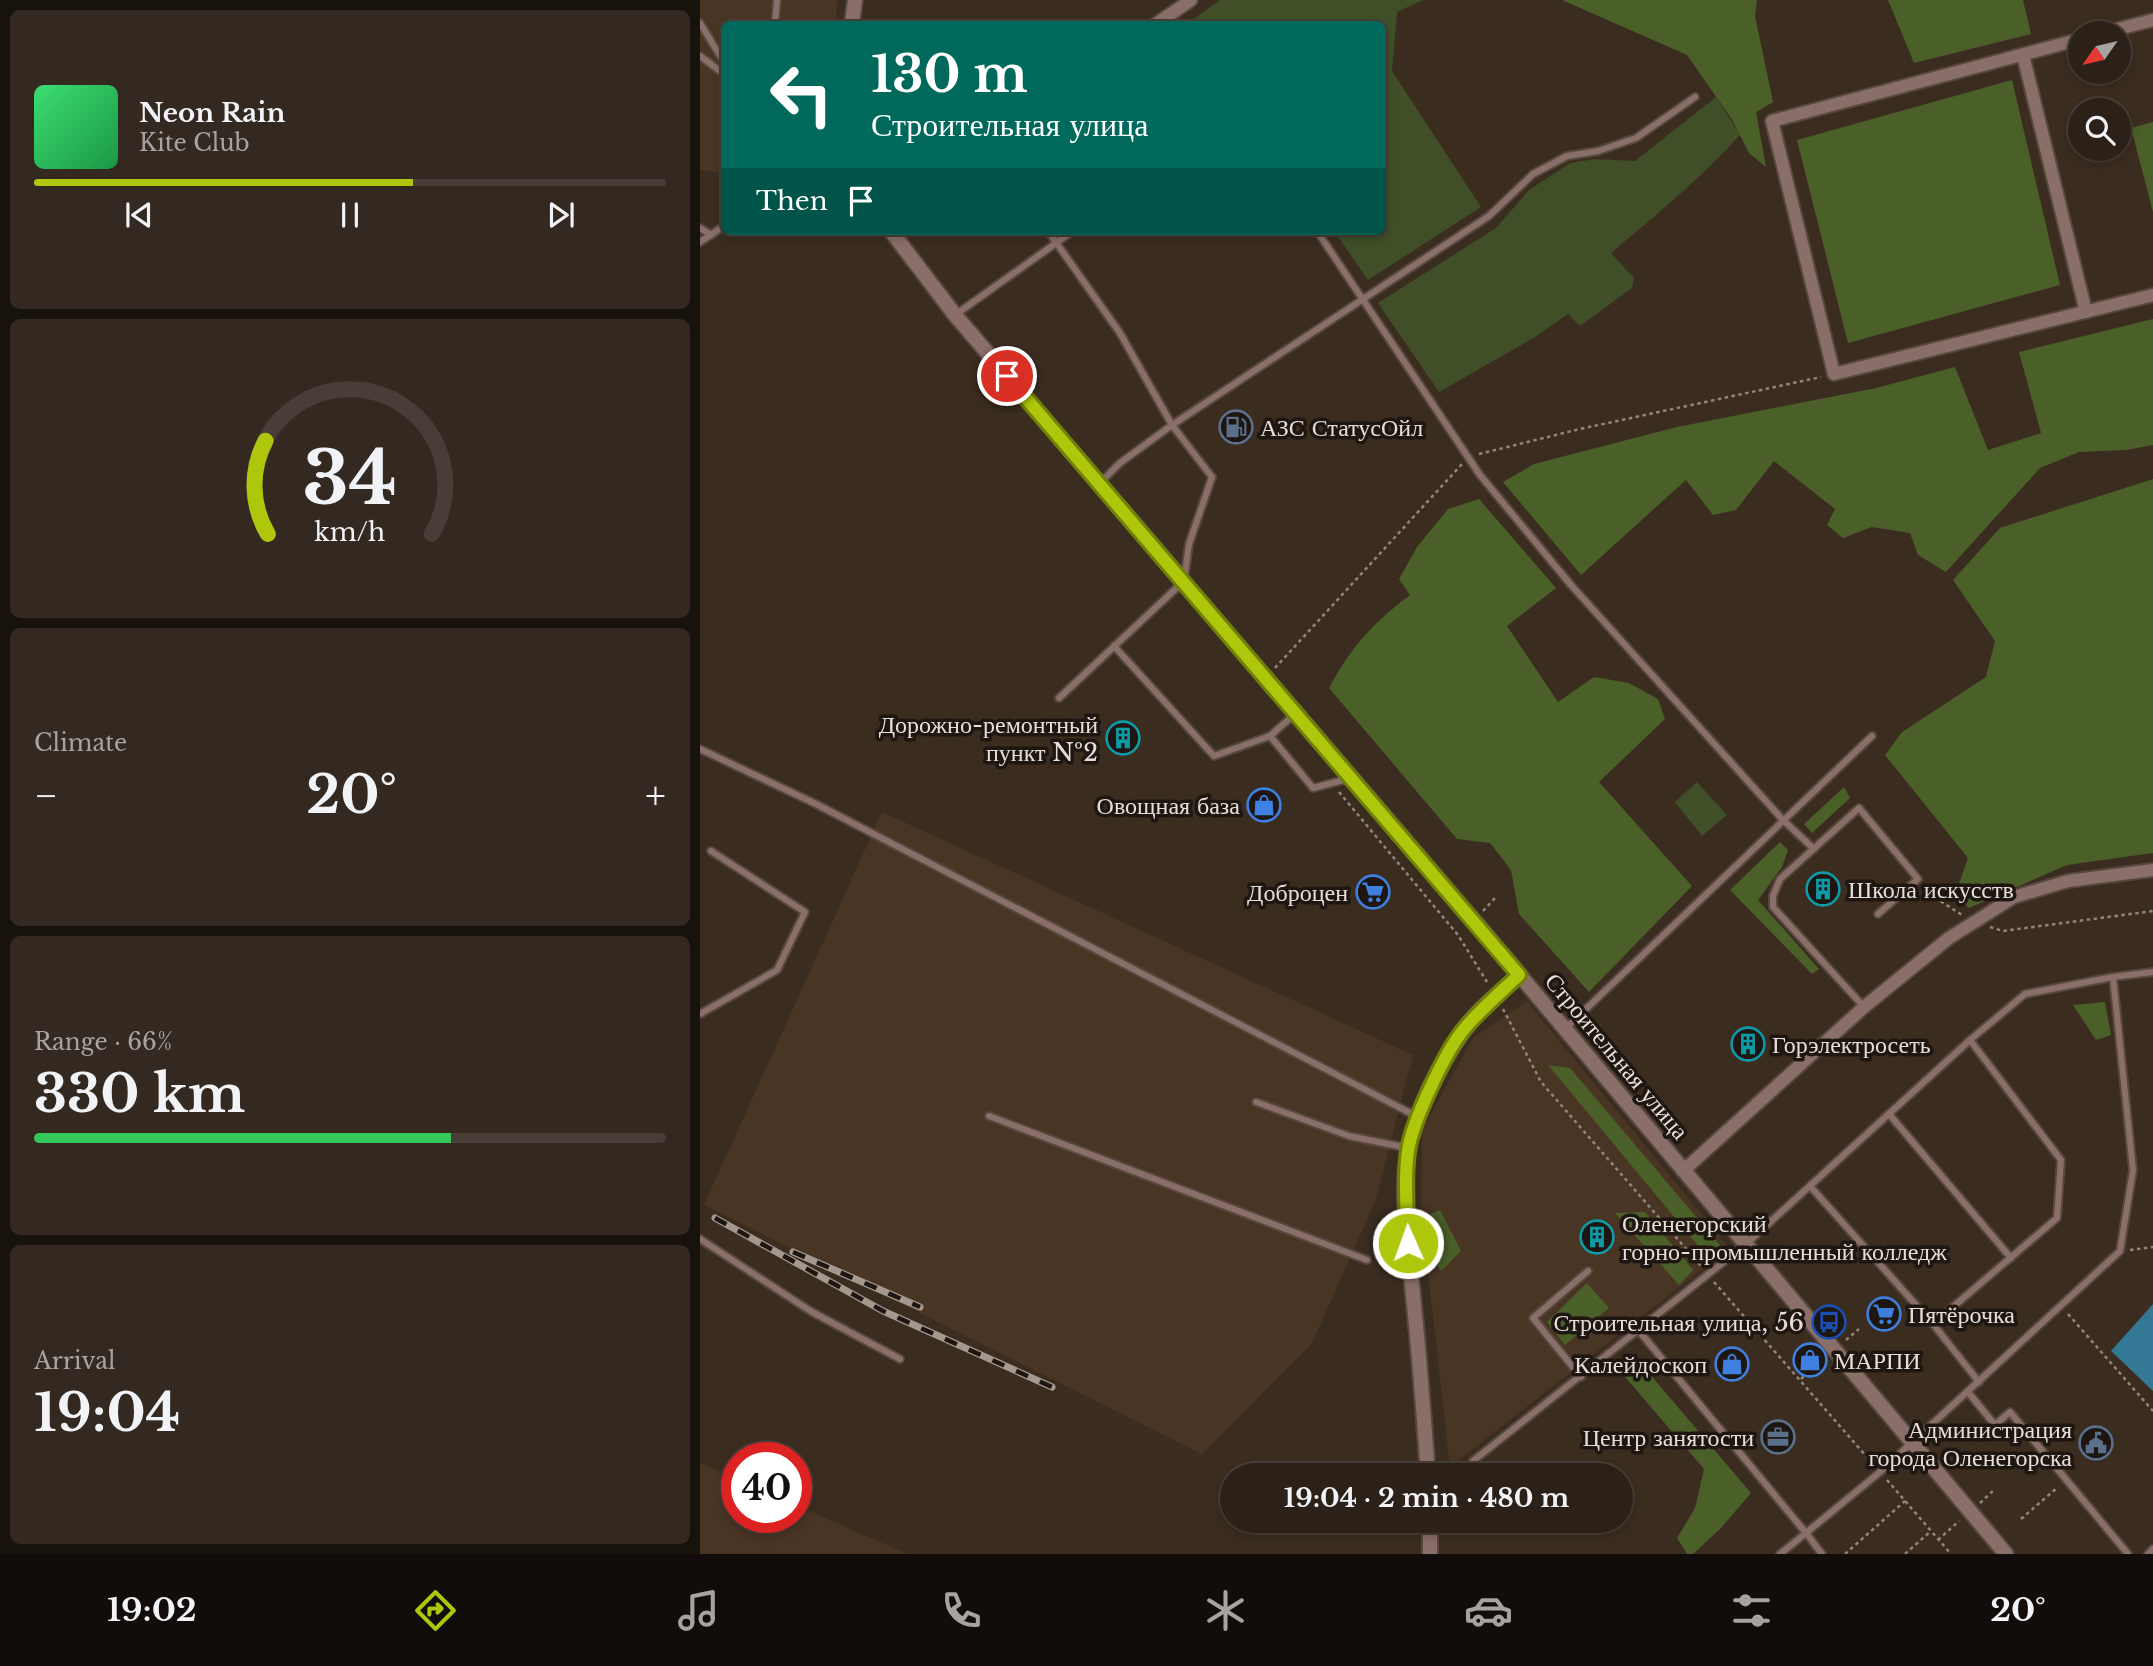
<!DOCTYPE html>
<html lang="en">
<head>
<meta charset="utf-8">
<style>
  :root { --surface:#2c2118; --page:#342921; --text:#f1f3f6; --muted:#a6a3a2; --line:#483e37; --accent:#aec60b }
  body { margin:0; font-family:"Libre Baskerville",serif; background:var(--page); color:var(--text); height:100vh; display:flex; flex-direction:column; font-size:26px; white-space:nowrap }
  * { box-sizing:border-box; margin:0 }
  p { font-size:23px; color:var(--muted) }
  .icon { flex:none; width:38px; height:38px; fill:none; stroke:currentColor; stroke-width:2; stroke-linecap:round; stroke-linejoin:round }
  .map { position:relative; flex:1; overflow:hidden }
  .drawer { display:flex; flex-direction:column; gap:10px; padding:10px; background:#18120d; width:700px }
  .drawer>* { flex:none }
  .top-card { position:absolute; left:21px; top:21px; width:665px; height:214px; border-radius:10px; box-shadow:0 4px 10px #0003,0 0 0 2px var(--line); background:#00695c; color:#fff; overflow:hidden }
  .needle { width:46px; rotate:236deg }
  .controls { position:absolute; left:1368px; top:21px; display:grid; gap:14px }
  .controls a { display:grid; place-items:center; width:63px; height:63px; border-radius:50%; background:var(--surface); box-shadow:0 4px 10px #0003,0 0 0 2px var(--line); font-size:35px }
  .speed { position:absolute; left:21px; top:1442px; display:flex; gap:14px; font-size:35px; font-weight:700; text-align:center }
  .speed>* { display:grid; place-content:center; width:91px; height:91px; border-radius:50%; background:var(--surface); box-shadow:0 4px 10px #0003,0 0 0 2px var(--line); line-height:1 }
  .speed .limit { border:10px solid #d22; background:#fff; color:#111 }
  .pin { position:absolute; display:grid; place-items:center; width:60px; height:60px; color:#fff; margin:-30px; border:4px solid #fff; border-radius:50%; box-shadow:0 2px 7px #0007 }
  .me { position:absolute; width:77px; margin:-38px; rotate:358deg; stroke-linejoin:round; filter:drop-shadow(0 0 5px #0008) }
  .turn { display:flex; align-items:center; gap:24px; height:147px; padding:0 35px; font-size:32px }
  .turn .icon { width:91px; height:91px; stroke-width:2.5 }
  .turn b { display:block; font-size:49px; line-height:60px }
  .then { display:flex; align-items:center; height:66px; padding:0 35px; background:#0003; gap:14px; font-size:26px }
  .big { font-size:52px; font-weight:800; line-height:1.1 }
  .drawer .card { flex:1; display:flex; flex-direction:column; justify-content:center; gap:10px; min-width:0; padding:0 24px; border-radius:10px; background:var(--page) }
  .drawer .dial { align-items:center; gap:0 }
  .dial svg { height:182px; overflow:visible; fill:none; stroke:var(--line); stroke-width:7; stroke-linecap:round; text-anchor:middle }
  .dial text { fill:var(--text); stroke:none }
  .song { display:flex; align-items:center; gap:21px }
  .cover { width:84px; height:84px; border-radius:10px; background:linear-gradient(135deg,hsl(140 70% 55%),hsl(140 70% 35%)) }
  .played { height:7px; border-radius:4px; background:linear-gradient(90deg,var(--accent) 60%,var(--line) 60%) }
  .keys { display:flex; justify-content:space-around; direction:ltr }
  .heat { display:flex; justify-content:space-between; align-items:center; font-size:38px; direction:ltr }
  .charge { height:10px; border-radius:5px; background:linear-gradient(90deg,#34c759 66%,var(--line) 0) }
  .trip { position:absolute; left:520px; top:1463px; width:413px; height:70px; border-radius:35px; background:var(--surface); box-shadow:0 4px 10px #0003,0 0 0 2px var(--line); font-weight:800; line-height:70px; text-align:center }
  .tabs { display:flex; height:112px; justify-content:space-around; align-items:center; background:#120d0a; color:var(--muted) }
  .tabs .icon { width:49px; height:49px }
  .tabs .current { color:var(--accent) }
  .tabs b { font-size:32px; color:var(--text) }
  main { display:flex; flex:1; min-height:0 }
  .map>svg:first-child { display:block }
  .built { fill:#493524 }
  .green { fill:#404f27 }
  .forest { fill:#4b5f29 }
  .water { fill:#337894 }
  .lines { fill:none; stroke-linecap:round; stroke-linejoin:round }
  .service-casing { stroke:#57483d; stroke-width:10 }
  .minor-casing { stroke:#57483d; stroke-width:16 }
  .tertiary-casing { stroke:#57483d; stroke-width:18 }
  .path { stroke:#92857c; stroke-width:2.5; stroke-dasharray:3.5 3.5; stroke-linecap:butt }
  .service { stroke:#8a6e6a; stroke-width:6 }
  .minor { stroke:#8a6e6a; stroke-width:12 }
  .tertiary { stroke:#8a6e6a; stroke-width:14 }
  .rail-casing { stroke:#a4988f; stroke-width:7 }
  .rail { stroke:#1d1611; stroke-width:4.5; stroke-dasharray:13; stroke-linecap:butt }
  .route-casing { stroke:#718107; stroke-width:18 }
  .route { stroke:#aec60b; stroke-width:12 }
  .labels { text-anchor:middle; dominant-baseline:central; stroke-width:7; stroke-linejoin:round; paint-order:stroke }
  .poi-label { font-size:24px; fill:#e8ded7; stroke:#1d1611; text-anchor:end }
  .street-label { font-size:24px; fill:#e8ded7; stroke:#1d1611 }
</style>
</head>
<body>
<main>
<section class="drawer">
<div class="card">
<div class="song"><i class="cover"></i><div><b>Neon Rain</b><p>Kite Club</p></div></div>
<div class="played"></div>
<div class="keys"><svg class="icon" aria-label="previous" viewBox="0 0 24 24"><path d="M18 5L8 12l10 7zM5 5v14"/></svg><svg class="icon" aria-label="pause" viewBox="0 0 24 24"><path d="M8 5v14M16 5v14"/></svg><svg class="icon" aria-label="next" viewBox="0 0 24 24"><path d="M6 5l10 7-10 7zM19 5v14"/></svg></div>
</div>
<div class="card dial"><svg viewBox="0 0 100 80">
<path d="M14 69A42 42 0 1 1 86 69"/>
<path d="M14 69A42 42 0 0 1 13 28" stroke="#aec60b"/>
<text x="50" y="56" font-size="32" font-weight="700">34</text>
<text x="50" y="72" font-size="11">km/h</text>
</svg></div>
<div class="card"><p>Climate</p>
<div class="heat"><a>−</a><b class="big">20°</b><a>+</a></div>
</div>
<div class="card"><p>Range · 66%</p><b class="big">330 km</b><div class="charge"></div></div>
<div class="card"><p>Arrival</p><b class="big">19:04</b></div>
</section>
<div class="map">
<svg width="1453" height="1554" viewBox="0 0 1453 1554">
  <rect width="100%" height="100%" fill="#3b2c20"/>
  <g class="built">
    <path d="M 0,0 L 137,0 L 136,24 L 24,24 L 24,173 L 0,170 Z"/>
    <path d="M 182,812 L 713,1055 L 676,1199 L 612,1343 L 502,1454 L 4,1205 Z"/>
    <path d="M 827,1001 L 1029,1248 L 750,1467 L 721,1211 L 722,1130 L 773,1038 Z"/>
    <path d="M 0,1463 L 37,1479 L 37,1517 L 96,1517 L 96,1505 L 207,1554 L 0,1554 Z"/>
  </g>
  <g class="green">
    <path d="M 520,0 L 723,0 L 697,12 L 692,71 L 781,207 L 668,280 L 634,231 L 682,231 L 682,24 L 494,24 L 491,21 Z"/>
    <path d="M 1016,97 L 1040,135 C 1001,178 956,215 911,253 L 934,278 L 932,288 L 880,326 L 868,314 L 835,337 L 739,392 L 678,303 L 796,228 L 829,190 L 870,163 L 895,159 L 935,161 Z"/>
    <path d="M 997,782 L 1027,815 L 1002,836 L 975,802 Z"/>
  </g>
  <g class="forest">
    <path d="M 862,0 L 1057,0 L 1055,16 L 1073,102 L 1056,112 L 1066,167 L 1049,153 L 1031,118 L 987,55 Z"/>
    <path d="M 1188,0 L 1323,0 L 1331,34 L 1214,63 Z"/>
    <path d="M 1312,80 L 1360,285 L 1148,343 L 1097,140 Z"/>
    <path d="M 1453,122 L 1453,212 L 1431,128 Z"/>
    <path d="M 1453,319 L 1453,445 L 1426,450 L 1379,452 L 1340,468 L 1246,572 L 1218,555 L 1210,533 L 1172,527 L 1143,538 L 1127,525 L 1135,509 L 1074,461 L 1036,510 L 1013,515 L 986,480 L 881,575 L 803,482 L 834,464 L 977,427 L 1176,388 L 1255,367 L 1288,450 L 1341,433 L 1319,352 Z"/>
    <path d="M 1453,479 L 1453,853 L 1367,865 L 1269,908 L 1255,895 L 1268,858 L 1185,755 L 1202,732 L 1286,677 L 1295,641 L 1253,580 L 1300,528 Z"/>
    <path d="M 779,499 L 856,588 L 807,626 L 858,702 L 894,677 L 929,683 L 958,699 L 965,719 L 899,782 L 992,886 L 889,992 L 819,914 L 811,870 L 790,843 L 757,839 L 629,688 C 650,648 674,622 710,595 L 699,579 L 717,547 L 748,509 Z"/>
    <path d="M 1144,787 L 1150,798 L 1112,833 L 1104,824 Z"/>
    <path d="M 1080,842 L 1088,850 L 1082,867 L 1058,900 L 1119,969 L 1112,974 L 1030,890 Z"/>
    <path d="M 1405,1002 L 1411,1035 L 1396,1040 L 1373,1005 Z"/>
    <path d="M 848,1065 L 870,1068 L 1020,1245 L 1009,1259 Z"/>
    <path d="M 740,1210 L 761,1251 L 741,1271 L 730,1256 L 725,1216 Z"/>
    <path d="M 945,1212 L 993,1270 L 979,1285 L 915,1213 Z"/>
    <path d="M 887,1283 L 909,1308 L 865,1345 L 847,1322 Z"/>
    <path d="M 937,1359 L 1051,1493 L 1021,1528 L 993,1554 L 987,1554 L 977,1538 L 995,1508 L 1004,1469 L 920,1371 Z"/>
  </g>
  <path class="water" d="M 1453,1304 L 1453,1391 L 1411,1351 Z"/>
  <g class="lines">
    <defs>
      <g id="service">
        <path d="M 0,23 L 24,62"/>
        <path d="M 75,24 L 77,0"/>
        <path d="M 0,56 L 24,74"/>
        <path d="M 0,228 L 11,235"/>
        <path d="M 348,231 L 420,333 L 472,425 L 789,216 L 833,174 L 867,156 L 898,151 L 936,138 L 995,97"/>
        <path d="M 617,231 L 780,475 L 871,585 L 1083,820 L 1114,849"/>
        <path d="M 0,242 L 24,226"/>
        <path d="M 255,315 L 373,231"/>
        <path d="M 414,646 L 514,756 L 570,736"/>
        <path d="M 359,698 L 484,581 L 489,544 L 512,477 L 472,425 L 420,463 L 400,483"/>
        <path d="M 597,712 L 570,736 L 613,788 L 651,778"/>
        <path d="M 0,749 L 116,804 L 716,1116"/>
        <path d="M 1164,1007 L 1073,907 L 1073,896 L 1080,879 L 1159,808 L 1218,879 L 1178,914"/>
        <path d="M 0,1014 L 77,970 L 105,912 L 11,851"/>
        <path d="M 865,1029 L 1172,736"/>
        <path d="M 1270,1040 L 1361,1160 L 1357,1218 L 1233,1324 L 1279,1382"/>
        <path d="M 556,1102 L 649,1136 L 708,1148"/>
        <path d="M 1189,1114 L 1311,1258"/>
        <path d="M 289,1116 L 667,1260"/>
        <path d="M 1110,1186 L 1233,1324"/>
        <path d="M 0,1239 L 112,1312 L 200,1359"/>
        <path d="M 939,1331 L 1106,1533 L 1080,1554"/>
        <path d="M 881,1377 L 833,1318 L 888,1271"/>
        <path d="M 1268,1392 L 1295,1425 L 1310,1412 L 1428,1554"/>
        <path d="M 773,1461 L 1045,1245 L 1270,1040 L 1325,994 L 1413,977 L 1453,972"/>
        <path d="M 1122,1554 L 1106,1533 L 1180,1472 L 1420,1251 L 1433,1170 L 1413,977"/>
        <path d="M 1448,1554 L 1453,1549"/>
      </g>
      <g id="minor">
        <path d="M 456,24 L 491,0"/>
        <path d="M 1403,33 L 1453,20"/>
        <path d="M 1381,39 L 1072,121 L 1134,374 L 1453,295"/>
        <path d="M 1323,55 L 1386,312"/>
        <path d="M 983,1171 L 1164,1007 L 1249,938 L 1314,897 L 1368,881 L 1453,870"/>
      </g>
      <g id="tertiary">
        <path d="M 152,24 L 155,0"/>
        <path d="M 191,231 L 255,315 L 781,929 L 1306,1554"/>
        <path d="M 728,1475 C 724,1419 720,1362 714,1305 C 710,1261 699,1189 709,1146 C 718,1107 740,1064 763,1031 C 777,1010 801,992 819,975"/>
        <path d="M 730,1521 L 730,1554"/>
      </g>
    </defs>
    <use href="#service" class="service-casing"/>
    <use href="#minor" class="minor-casing"/>
    <use href="#tertiary" class="tertiary-casing"/>
    <g class="path">
      <path d="M 779,454 L 880,429 L 1121,377"/>
      <path d="M 575,668 L 762,464"/>
      <path d="M 639,792 L 758,935 L 787,982"/>
      <path d="M 1223,890 L 1262,915"/>
      <path d="M 783,911 L 795,898"/>
      <path d="M 1290,927 L 1303,931 L 1453,911"/>
      <path d="M 803,1009 L 841,1082 L 1001,1266"/>
      <path d="M 1430,1250 L 1453,1247"/>
      <path d="M 1014,1282 L 1173,1464"/>
      <path d="M 1368,1314 L 1453,1411"/>
      <path d="M 1146,1340 L 1159,1329"/>
      <path d="M 1101,1379 L 1125,1358"/>
      <path d="M 1187,1480 L 1251,1554"/>
      <path d="M 1280,1503 L 1295,1489"/>
      <path d="M 1321,1519 L 1358,1487"/>
      <path d="M 1238,1540 L 1259,1521"/>
      <path d="M 1145,1554 L 1205,1501"/>
      <path d="M 1205,1554 L 1231,1531"/>
    </g>
    <use href="#service" class="service"/>
    <use href="#minor" class="minor"/>
    <use href="#tertiary" class="tertiary"/>
    <defs>
      <g id="rail">
        <path d="M 15,1218 L 183,1311 L 352,1387"/>
        <path d="M 93,1252 L 220,1307"/>
      </g>
    </defs>
    <use href="#rail" class="rail-casing"/>
    <use href="#rail" class="rail"/>
  </g>
  <g class="lines">
    <defs>
      <path id="route" d="M 307,376 L 819,975 C 801,992 781,1009 765,1028 C 746,1050 712,1122 708,1151 C 704,1181 707,1212 708,1243"/>
    </defs>
    <use href="#route" class="route-casing"/>
    <use href="#route" class="route"/>
  </g>
  <defs>
    <symbol id="fuel-ring" viewBox="-11 -11 22 22"><circle r="9.5" fill="#1d1611" stroke="#5c6f8a" stroke-width="1.5"/><path d="M-5.5-6h7V0h2V4h1.3V-2.5L3-4.5l.8-.8L6-3V5H2.5V1h-1V6h-7ZM-4.2-4.7v3.2H.2V-4.7Z" fill="#5c6f8a"/></symbol>
    <symbol id="building-ring" viewBox="-11 -11 22 22"><circle r="9.5" fill="#1d1611" stroke="#0f9aa8" stroke-width="1.5"/><path d="M-4-6H4V6H1V3H-1V6H-4ZM-2.5-4.3h1.7v1.8h-1.7ZM.8-4.3h1.7v1.8H.8ZM-2.5-1h1.7V.8h-1.7ZM.8-1h1.7V.8H.8Z" fill="#0f9aa8"/></symbol>
    <symbol id="shop-ring" viewBox="-11 -11 22 22"><circle r="9.5" fill="#1d1611" stroke="#3f7fe0" stroke-width="1.5"/><path d="M-5-2.5h2.3a2.7 3.5 0 0 1 5.4 0H5L5.5 6h-11ZM-1.5-2.5h3a1.5 2.3 0 0 0-3 0Z" fill="#3f7fe0"/></symbol>
    <symbol id="supermarket-ring" viewBox="-11 -11 22 22"><circle r="9.5" fill="#1d1611" stroke="#3f7fe0" stroke-width="1.5"/><path d="M-6-5.5h2.5l.6 2H6L4.5 2H-2.5L-4.4-4H-6ZM-1.5 3.2a1.3 1.3 0 1 0 .1 0ZM3 3.2a1.3 1.3 0 1 0 .1 0Z" fill="#3f7fe0"/></symbol>
    <symbol id="bus-ring" viewBox="-11 -11 22 22"><circle r="9.5" fill="#1d1611" stroke="#1a4fb4" stroke-width="1.5"/><path d="M-5-6H5V4H4V6H2V4H-2V6H-4V4H-5ZM-3.5-4V0h7V-4ZM-3.5 1.2v1.5H-2V1.2ZM2 1.2v1.5H3.5V1.2Z" fill="#1a4fb4"/></symbol>
    <symbol id="office-ring" viewBox="-11 -11 22 22"><circle r="9.5" fill="#1d1611" stroke="#5c6f8a" stroke-width="1.5"/><path d="M-6-3h4V-5.5h4V-3h4V5H-6ZM-1-4.5V-3h2v-1.5ZM-6 0V1H6V0Z" fill="#5c6f8a"/></symbol>
    <symbol id="civic-ring" viewBox="-11 -11 22 22"><circle r="9.5" fill="#1d1611" stroke="#5c6f8a" stroke-width="1.5"/><path d="M-.6-6.5H3V-4.5H.6V-3L4-1V1h2V6H-6V1h2V-1L-.6-3ZM-1.2 2.5V6h2.4V2.5Z" fill="#5c6f8a"/></symbol>
  </defs>
  <g fill-rule="evenodd">
    <use href="#fuel-ring" x="517" y="408" width="38" height="38"/>
    <use href="#building-ring" x="404" y="719" width="38" height="38"/>
    <use href="#shop-ring" x="545" y="786" width="38" height="38"/>
    <use href="#building-ring" x="1104" y="870" width="38" height="38"/>
    <use href="#supermarket-ring" x="654" y="873" width="38" height="38"/>
    <use href="#building-ring" x="1029" y="1025" width="38" height="38"/>
    <use href="#building-ring" x="878" y="1218" width="38" height="38"/>
    <use href="#supermarket-ring" x="1165" y="1295" width="38" height="38"/>
    <use href="#bus-ring" x="1110" y="1303" width="38" height="38"/>
    <use href="#shop-ring" x="1091" y="1341" width="38" height="38"/>
    <use href="#shop-ring" x="1013" y="1345" width="38" height="38"/>
    <use href="#office-ring" x="1059" y="1418" width="38" height="38"/>
    <use href="#civic-ring" x="1377" y="1424" width="38" height="38"/>
  </g>
  <g class="labels">
    <g class="poi-label">
      <text x="560" y="427" text-anchor="start">АЗС СтатусОйл</text>
      <text x="398" y="724">Дорожно-ремонтный<tspan x="398" dy="28">пункт №2</tspan></text>
      <text x="540" y="805">Овощная база</text>
      <text x="1148" y="889" text-anchor="start">Школа искусств</text>
      <text x="648" y="892">Доброцен</text>
      <text x="1072" y="1044" text-anchor="start">Горэлектросеть</text>
      <text x="922" y="1223" text-anchor="start">Оленегорский<tspan x="922" dy="28">горно-промышленный колледж</tspan></text>
      <text x="1208" y="1314" text-anchor="start">Пятёрочка</text>
      <text x="1104" y="1322">Строительная улица, 56</text>
      <text x="1134" y="1360" text-anchor="start">МАРПИ</text>
      <text x="1007" y="1364">Калейдоскоп</text>
      <text x="1372" y="1429">Администрация<tspan x="1372" dy="28">города Оленегорска</tspan></text>
      <text x="1054" y="1437">Центр занятости</text>
    </g>
    <g class="street-label">
      <text transform="translate(917 1056) rotate(50)">Строительная улица</text>
    </g>
  </g>
</svg>
<div class="controls">
<a><svg class="needle" viewBox="-14 -14 28 28"><path d="M0-13l5 13h-10z" fill="#e53935"/><path d="M0 13l5-13h-10z" fill="#a6a3a2"/></svg></a>
<a><svg class="icon" aria-label="search" viewBox="0 0 24 24"><circle cx="10" cy="10" r="6"/><path d="M15 15l6 6"/></svg></a>
</div>
<div class="speed"><div class="limit">40</div></div>
<div class="pin" style="left:307px;top:376px;background:#d93025"><svg class="icon" aria-label="arrive" viewBox="0 0 24 24"><path d="M6 21V4h12l-3 4 3 4H6"/></svg></div>
<svg class="me" style="left:708px;top:1243px" viewBox="-20 -20 40 40"><circle r="17" fill="#aec60b" stroke="#fff" stroke-width="3"/><path d="M0-11L8 9 0 5-8 9z" fill="#fff"/></svg>
<div class="trip">19:04 · 2 min · 480 m</div>
<div class="top-card">
<div class="turn"><svg class="icon" aria-label="left" viewBox="0 0 24 24"><path d="M17 20v-9H6M10 6l-5 5 5 5"/></svg><div><b>130 m</b>Строительная улица</div></div>
<div class="then">Then<svg class="icon" aria-label="arrive" viewBox="0 0 24 24"><path d="M6 21V4h12l-3 4 3 4H6"/></svg></div>
</div>
</div>
</main>
<nav class="tabs">
<b>19:02</b>
<svg class="icon current" aria-label="directions" viewBox="0 0 24 24"><path d="M12 3l9 9-9 9-9-9zM9 14v-3h6M13 9l2 2-2 2"/></svg>
<svg class="icon" aria-label="music" viewBox="0 0 24 24"><path d="M9 18V5l10-2v13"/><circle cx="6" cy="18" r="3"/><circle cx="16" cy="16" r="3"/></svg>
<svg class="icon" aria-label="phone" viewBox="0 0 24 24"><path d="M5 4h4l2 5-3 2q2 4 5 5l2-3 5 2v4C11 20 4 13 5 4z"/></svg>
<svg class="icon" aria-label="climate" viewBox="0 0 24 24"><path d="M12 3v18M4 7l16 10M4 17L20 7"/></svg>
<svg class="icon" aria-label="car" viewBox="0 0 24 24"><path d="M5 17H2v-5l4-1 3-4h7l3 4 3 1v5h-3M9 17h6M6 11h13"/><circle cx="7" cy="17" r="2"/><circle cx="17" cy="17" r="2"/></svg>
<svg class="icon" aria-label="filters" viewBox="0 0 24 24"><path d="M4 7h16M4 17h16"/><circle cx="9" cy="7" r="2"/><circle cx="15" cy="17" r="2"/></svg>
<b>20°</b>
</nav>
</body>
</html>
